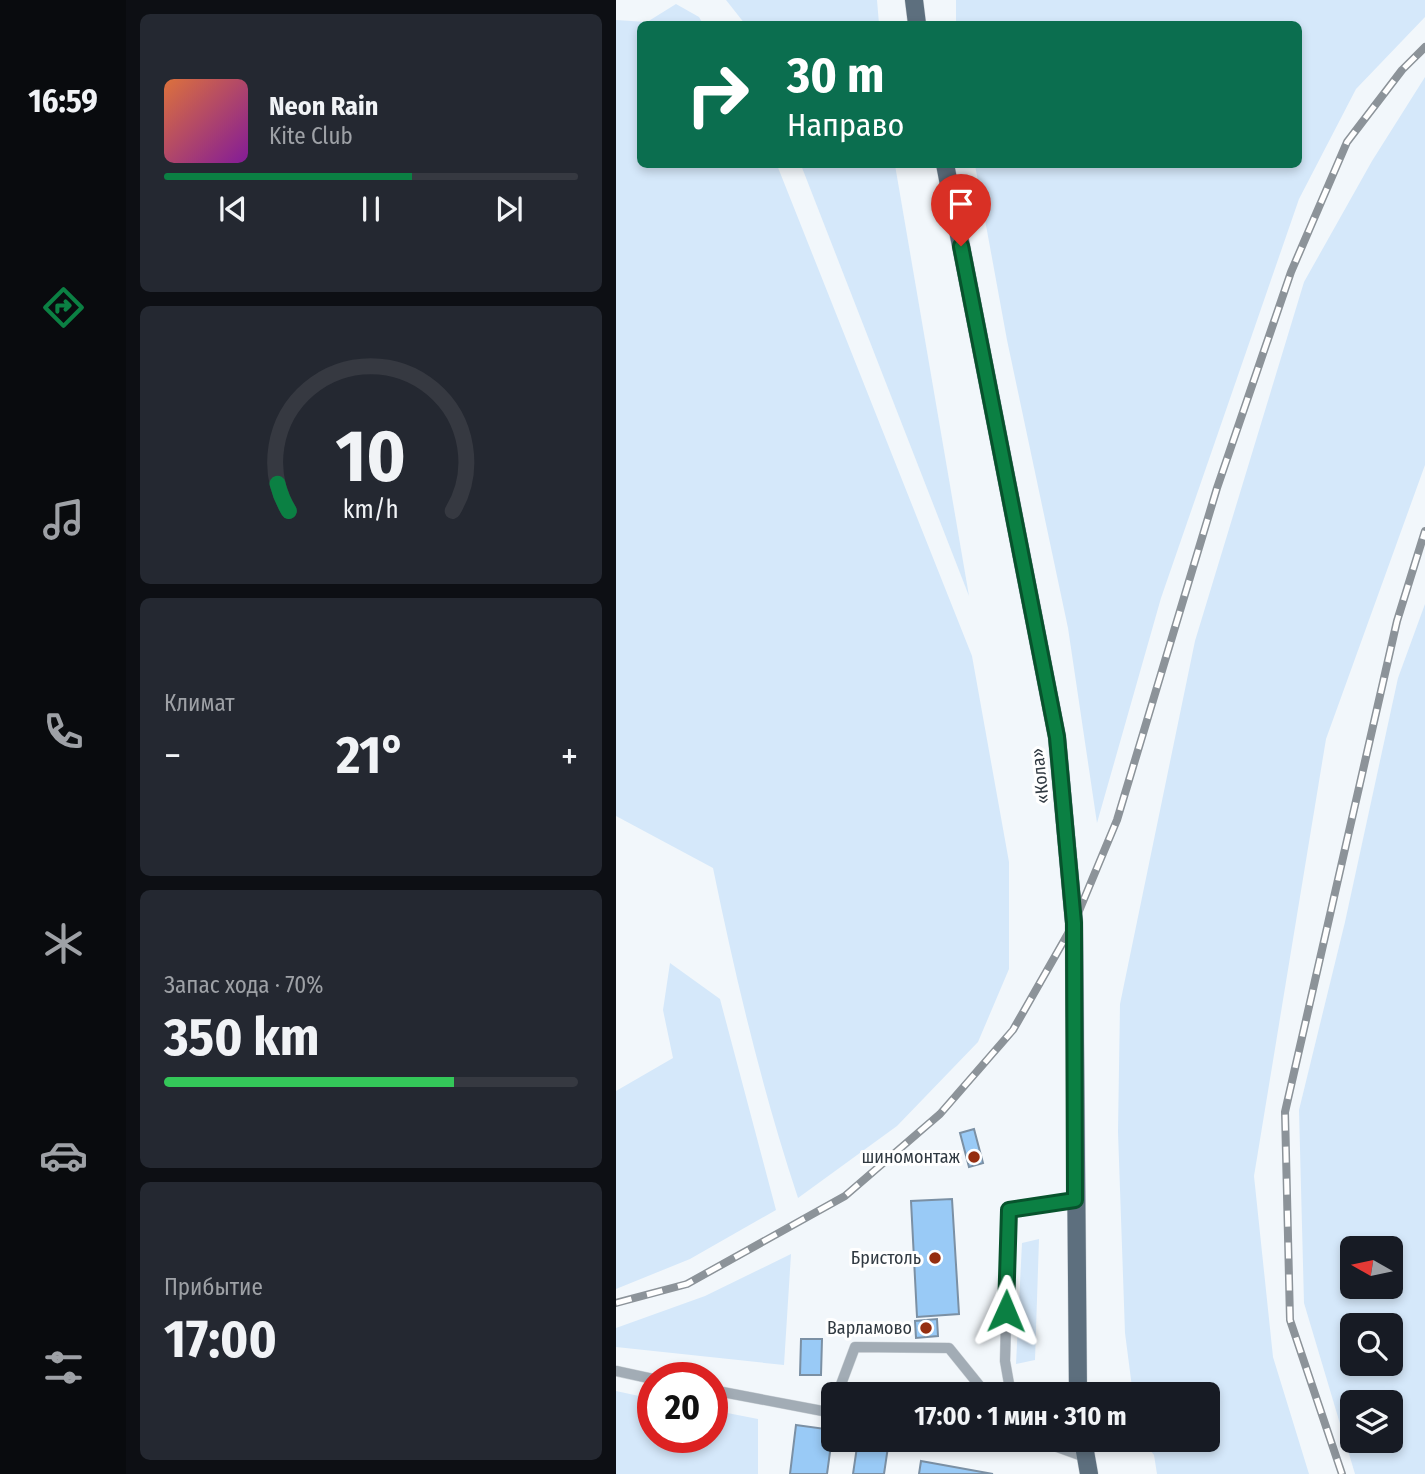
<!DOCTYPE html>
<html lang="ru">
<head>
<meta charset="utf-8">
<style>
  :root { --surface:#171b24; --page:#242831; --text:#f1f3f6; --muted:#9ea1a6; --line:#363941; --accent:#0b8043 }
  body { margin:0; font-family:"Fira Sans Condensed",sans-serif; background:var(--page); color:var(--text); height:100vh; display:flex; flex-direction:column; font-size:26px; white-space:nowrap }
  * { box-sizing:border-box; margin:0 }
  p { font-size:23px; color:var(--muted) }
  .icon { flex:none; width:38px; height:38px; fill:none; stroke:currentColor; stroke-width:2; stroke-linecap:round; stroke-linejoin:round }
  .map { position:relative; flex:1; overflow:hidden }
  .panel { display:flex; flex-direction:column; gap:14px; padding:14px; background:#0d0f14; width:490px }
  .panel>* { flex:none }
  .guide { position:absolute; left:21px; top:21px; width:665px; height:147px; border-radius:10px; box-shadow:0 4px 10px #0003; background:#0b6e4f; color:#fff; overflow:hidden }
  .needle { width:46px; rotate:279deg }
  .controls { position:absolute; left:724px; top:1236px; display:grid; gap:14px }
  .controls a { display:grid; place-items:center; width:63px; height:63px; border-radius:10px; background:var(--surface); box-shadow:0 4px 10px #0003; font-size:35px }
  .speed { position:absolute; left:21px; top:1362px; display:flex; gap:14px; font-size:35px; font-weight:700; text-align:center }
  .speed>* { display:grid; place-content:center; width:91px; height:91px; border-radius:50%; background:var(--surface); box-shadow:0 4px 10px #0003; line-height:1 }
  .speed .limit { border:10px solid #d22; background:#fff; color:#111 }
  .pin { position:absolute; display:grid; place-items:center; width:60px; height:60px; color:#fff; margin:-72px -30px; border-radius:50% 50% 50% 0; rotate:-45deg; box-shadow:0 0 7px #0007 }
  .pin .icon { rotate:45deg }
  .me { position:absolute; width:77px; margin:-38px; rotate:1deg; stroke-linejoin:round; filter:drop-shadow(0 0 5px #0008) }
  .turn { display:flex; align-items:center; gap:24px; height:147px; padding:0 35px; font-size:32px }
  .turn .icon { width:91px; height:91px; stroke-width:2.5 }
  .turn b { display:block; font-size:49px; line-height:60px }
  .big { font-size:52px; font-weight:700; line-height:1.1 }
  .panel .tile { flex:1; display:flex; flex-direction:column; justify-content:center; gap:10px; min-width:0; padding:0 24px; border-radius:10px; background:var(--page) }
  .panel .dial { align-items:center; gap:0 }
  .dial svg { height:182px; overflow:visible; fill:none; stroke:var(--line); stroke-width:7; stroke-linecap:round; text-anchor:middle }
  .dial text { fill:var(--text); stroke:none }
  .song { display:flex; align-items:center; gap:21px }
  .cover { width:84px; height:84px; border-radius:10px; background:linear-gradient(135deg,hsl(20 70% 55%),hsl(290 70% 35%)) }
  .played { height:7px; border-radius:4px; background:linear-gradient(90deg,var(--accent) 60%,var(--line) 60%) }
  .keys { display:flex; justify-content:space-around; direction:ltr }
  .heat { display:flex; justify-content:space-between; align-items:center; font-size:38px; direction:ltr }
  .charge { height:10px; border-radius:5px; background:linear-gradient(90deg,#34c759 70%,var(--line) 0) }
  .trip { position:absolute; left:205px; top:1382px; width:399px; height:70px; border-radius:10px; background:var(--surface); box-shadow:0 4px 10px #0003; font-weight:700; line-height:70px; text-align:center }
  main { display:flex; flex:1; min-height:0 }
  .tab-bar { display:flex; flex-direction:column; width:126px; justify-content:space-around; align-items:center; background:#090b0e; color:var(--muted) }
  .tab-bar .icon { width:49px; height:49px }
  .tab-bar .current { color:var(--accent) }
  .tab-bar b { font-size:32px; color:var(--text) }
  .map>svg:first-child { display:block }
  .green { fill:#d5e8fa; fill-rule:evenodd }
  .building { fill:#99caf6; stroke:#7b90a4; stroke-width:2 }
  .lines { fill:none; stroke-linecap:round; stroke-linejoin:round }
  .service-casing { stroke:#cfd5da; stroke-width:11 }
  .primary-casing { stroke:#cfd5da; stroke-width:19 }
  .service { stroke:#a2acb5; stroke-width:10 }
  .primary { stroke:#5d6f7e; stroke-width:18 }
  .rail-casing { stroke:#8c9399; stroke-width:8 }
  .rail { stroke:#fff; stroke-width:5; stroke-dasharray:16; stroke-linecap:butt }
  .route-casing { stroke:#07532c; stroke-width:18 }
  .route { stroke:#0b8043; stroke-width:12 }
  .poi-dot { fill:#952e10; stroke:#fff; stroke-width:2.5 }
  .labels { text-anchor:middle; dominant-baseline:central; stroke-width:6; stroke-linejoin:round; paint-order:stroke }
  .street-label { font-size:18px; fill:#303941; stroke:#fff }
  .poi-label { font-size:18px; fill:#303941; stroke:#fff; text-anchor:end }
</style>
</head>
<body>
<main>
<nav class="tab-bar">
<b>16:59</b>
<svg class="icon current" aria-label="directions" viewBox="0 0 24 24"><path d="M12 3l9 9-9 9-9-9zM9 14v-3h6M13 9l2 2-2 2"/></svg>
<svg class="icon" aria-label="music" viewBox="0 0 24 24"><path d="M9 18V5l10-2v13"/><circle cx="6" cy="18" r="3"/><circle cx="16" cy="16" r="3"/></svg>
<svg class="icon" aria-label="phone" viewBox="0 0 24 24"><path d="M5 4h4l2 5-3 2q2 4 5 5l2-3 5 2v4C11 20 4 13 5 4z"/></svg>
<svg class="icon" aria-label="climate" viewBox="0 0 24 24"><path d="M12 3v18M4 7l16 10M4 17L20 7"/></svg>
<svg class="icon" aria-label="car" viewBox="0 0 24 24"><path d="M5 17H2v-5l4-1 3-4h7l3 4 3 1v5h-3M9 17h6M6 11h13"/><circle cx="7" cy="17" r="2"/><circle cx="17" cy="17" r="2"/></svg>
<svg class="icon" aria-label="filters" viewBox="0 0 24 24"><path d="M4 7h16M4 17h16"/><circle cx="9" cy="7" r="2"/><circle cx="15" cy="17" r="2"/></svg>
</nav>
<section class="panel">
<div class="tile">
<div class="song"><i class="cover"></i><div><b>Neon Rain</b><p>Kite Club</p></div></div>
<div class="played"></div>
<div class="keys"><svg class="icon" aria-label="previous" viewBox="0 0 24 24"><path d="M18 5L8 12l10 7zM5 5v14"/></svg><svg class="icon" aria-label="pause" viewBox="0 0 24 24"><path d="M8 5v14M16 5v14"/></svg><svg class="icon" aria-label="next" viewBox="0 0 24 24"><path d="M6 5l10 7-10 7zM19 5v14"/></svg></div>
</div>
<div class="tile dial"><svg viewBox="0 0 100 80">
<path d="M14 69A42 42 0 1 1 86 69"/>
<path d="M14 69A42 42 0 0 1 9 57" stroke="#0b8043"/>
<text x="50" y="56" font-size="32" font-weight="700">10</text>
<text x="50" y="72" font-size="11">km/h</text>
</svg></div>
<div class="tile"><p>Климат</p>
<div class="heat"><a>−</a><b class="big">21°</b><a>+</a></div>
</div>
<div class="tile"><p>Запас хода · 70%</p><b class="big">350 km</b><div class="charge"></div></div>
<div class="tile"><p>Прибытие</p><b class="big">17:00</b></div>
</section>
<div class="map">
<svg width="809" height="1474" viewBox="0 0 809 1474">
  <rect width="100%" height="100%" fill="#f2f7fb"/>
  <g class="green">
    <path d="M 110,0 L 261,0 L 263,24 L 129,24 Z"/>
    <path d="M 340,0 L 809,0 L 809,17 L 740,89 L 683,199 L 545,598 L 481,823 L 452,628 L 391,340 L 359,165 L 682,164 L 682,24 L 340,24 Z"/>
    <path d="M 60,4 L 83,17 L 87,24 L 24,24 L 24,164 L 161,165 L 356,656 L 393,862 L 393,969 L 362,1042 L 281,1126 L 182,1198 C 146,1089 120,980 97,868 L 0,816 L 0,20 L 31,22 Z"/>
    <path d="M 809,77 L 809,465 L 710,739 L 638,1176 L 657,1357 L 693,1474 L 541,1474 L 538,1455 L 526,1440 L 592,1440 L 592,1395 L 517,1395 L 509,1333 L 502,1132 L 504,1004 L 579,641 L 688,282 L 756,161 Z"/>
    <path d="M 185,165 L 279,165 L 353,596 Z"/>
    <path d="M 809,604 L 809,1474 L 739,1474 L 688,1303 L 683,1110 L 729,922 L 782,678 ZM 737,1248 L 775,1248 L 775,1286 L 737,1286 ZM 737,1325 L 775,1325 L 775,1363 L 737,1363 ZM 737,1402 L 775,1402 L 775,1440 L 737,1440 Z"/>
    <path d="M 54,963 L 104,999 L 160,1210 L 74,1259 L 0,1289 L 0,1091 L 57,1058 L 47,1010 Z"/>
    <path d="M 423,1239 L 419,1360 L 400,1364 L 406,1243 Z"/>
    <path d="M 175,1254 L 168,1365 L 0,1347 L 0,1328 L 89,1296 Z"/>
    <path d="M 285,1383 L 322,1386 L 333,1395 L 273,1395 L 277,1386 Z"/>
    <path d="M 0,1391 L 37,1399 L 37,1437 L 96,1437 L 96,1410 L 142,1419 L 142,1474 L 0,1474 Z"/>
  </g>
  <g class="building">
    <path d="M 358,1129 L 367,1163 L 353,1167 L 344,1133 Z"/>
    <path d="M 336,1199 L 343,1314 L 301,1317 L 295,1201 Z"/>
    <path d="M 321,1319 L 322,1336 L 300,1338 L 299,1321 Z"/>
    <path d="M 185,1339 L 206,1339 L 205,1375 L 184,1375 Z"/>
    <path d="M 180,1425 L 217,1430 L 211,1474 L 174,1474 Z"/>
    <path d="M 242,1440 L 273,1440 L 268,1474 L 237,1474 Z"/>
    <path d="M 305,1461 L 377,1474 L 303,1474 Z"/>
  </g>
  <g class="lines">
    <defs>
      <g id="service">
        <path d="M 0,1371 L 37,1379"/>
        <path d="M 96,1390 L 217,1413"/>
        <path d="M 221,1395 L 239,1347 L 333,1348 L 371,1395"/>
        <path d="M 395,1395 L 389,1361 L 393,1210 L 459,1201"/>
        <path d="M 422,1440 L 469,1457"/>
      </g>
      <g id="primary">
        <path d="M 298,0 L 301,24"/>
        <path d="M 329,164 L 441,737 L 458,923 L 462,1395"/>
        <path d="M 467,1440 L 473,1474"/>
      </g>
    </defs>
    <use href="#service" class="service-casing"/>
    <use href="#primary" class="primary-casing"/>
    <use href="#service" class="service"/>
    <use href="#primary" class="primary"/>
    <defs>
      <g id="rail">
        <path d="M 0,1303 L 71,1284 L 229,1196 L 324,1114 L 397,1030 L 458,923 L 501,820 L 601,488 L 675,272 L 731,142 L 786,70 L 809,47"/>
        <path d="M 726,1474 L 674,1320 L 669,1112 L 781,621 L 809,531"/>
      </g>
    </defs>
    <use href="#rail" class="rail-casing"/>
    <use href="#rail" class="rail"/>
  </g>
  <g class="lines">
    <defs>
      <path id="route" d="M 345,246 L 441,737 L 458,923 L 459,1200 L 393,1210 L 390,1311"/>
    </defs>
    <use href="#route" class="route-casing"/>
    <use href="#route" class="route"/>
  </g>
  <g class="poi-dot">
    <circle cx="358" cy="1157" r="7"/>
    <circle cx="319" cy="1258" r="7"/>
    <circle cx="310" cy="1328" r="7"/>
  </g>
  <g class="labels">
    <g class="street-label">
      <text transform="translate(424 776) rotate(-96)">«Кола»</text>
    </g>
    <g class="poi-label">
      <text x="344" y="1157">шиномонтаж</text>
      <text x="305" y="1258">Бристоль</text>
      <text x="296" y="1328">Варламово</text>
    </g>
  </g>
</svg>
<div class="controls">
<a><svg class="needle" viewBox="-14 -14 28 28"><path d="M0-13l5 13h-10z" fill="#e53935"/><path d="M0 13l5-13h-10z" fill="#9ea1a6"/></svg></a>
<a><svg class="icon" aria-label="search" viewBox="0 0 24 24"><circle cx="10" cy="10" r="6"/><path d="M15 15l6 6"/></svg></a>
<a><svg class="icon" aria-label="layers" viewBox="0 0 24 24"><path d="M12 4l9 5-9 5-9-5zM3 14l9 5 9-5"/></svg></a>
</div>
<div class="speed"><div class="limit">20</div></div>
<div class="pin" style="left:345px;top:246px;background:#d93025"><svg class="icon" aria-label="arrive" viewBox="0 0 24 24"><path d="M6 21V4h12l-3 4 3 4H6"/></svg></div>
<svg class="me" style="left:390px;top:1311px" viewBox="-20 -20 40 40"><path d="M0-17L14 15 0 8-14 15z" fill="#0b8043" stroke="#fff" stroke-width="4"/></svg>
<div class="trip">17:00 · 1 мин · 310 m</div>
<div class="guide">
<div class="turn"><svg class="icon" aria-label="right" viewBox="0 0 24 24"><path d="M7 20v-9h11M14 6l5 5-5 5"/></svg><div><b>30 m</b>Направо</div></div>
</div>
</div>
</main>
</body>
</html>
